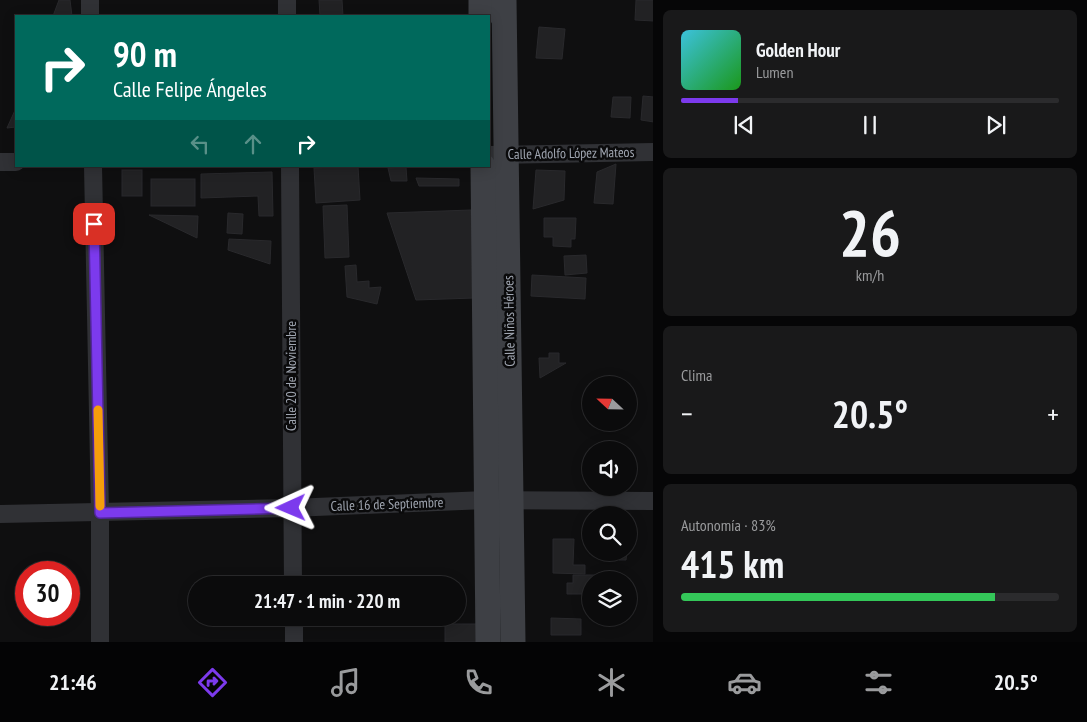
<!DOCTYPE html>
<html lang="es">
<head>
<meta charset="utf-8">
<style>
  :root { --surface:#0b0b0c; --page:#19191a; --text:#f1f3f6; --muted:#9a9b9d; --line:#2b2b2d; --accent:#7c3aed }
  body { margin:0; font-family:"PT Sans Narrow",sans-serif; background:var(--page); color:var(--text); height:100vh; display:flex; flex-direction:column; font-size:19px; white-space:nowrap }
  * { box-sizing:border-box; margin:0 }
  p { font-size:16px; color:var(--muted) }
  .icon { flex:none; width:28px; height:28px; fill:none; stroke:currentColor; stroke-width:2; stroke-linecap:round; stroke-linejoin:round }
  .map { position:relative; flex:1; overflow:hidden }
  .details { display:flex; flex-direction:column; gap:10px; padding:10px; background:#060607; width:434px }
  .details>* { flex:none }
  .top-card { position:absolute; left:15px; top:15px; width:475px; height:152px; border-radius:0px; box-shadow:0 2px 12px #0003,0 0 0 1px var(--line); background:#00695c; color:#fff; overflow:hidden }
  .needle { width:32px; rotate:292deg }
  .controls { position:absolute; left:582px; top:376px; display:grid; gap:10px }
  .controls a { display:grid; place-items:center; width:55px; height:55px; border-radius:50%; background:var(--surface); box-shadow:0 2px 12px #0003,0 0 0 1px var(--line); font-size:25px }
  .speed { position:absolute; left:15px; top:561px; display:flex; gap:10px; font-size:25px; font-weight:700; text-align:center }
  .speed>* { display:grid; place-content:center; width:65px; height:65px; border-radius:50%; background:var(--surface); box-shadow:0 2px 12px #0003,0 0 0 1px var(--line); line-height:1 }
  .speed .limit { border:8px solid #d22; background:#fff; color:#111 }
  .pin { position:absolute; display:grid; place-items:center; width:42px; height:42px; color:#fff; margin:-21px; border-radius:10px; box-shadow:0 2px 8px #0006 }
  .me { position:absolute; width:55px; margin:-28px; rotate:269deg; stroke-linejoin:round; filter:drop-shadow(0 0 4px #0008) }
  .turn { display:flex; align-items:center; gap:18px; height:105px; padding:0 15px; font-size:22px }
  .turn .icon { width:65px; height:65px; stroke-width:2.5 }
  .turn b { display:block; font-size:35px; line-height:42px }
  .lanes { display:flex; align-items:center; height:48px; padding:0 15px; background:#0003; justify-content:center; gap:25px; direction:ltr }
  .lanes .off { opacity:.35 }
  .big { font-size:38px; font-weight:800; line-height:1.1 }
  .details .tile { flex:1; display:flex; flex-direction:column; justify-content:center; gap:8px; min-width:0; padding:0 18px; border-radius:8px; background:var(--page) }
  .details .dial { align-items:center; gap:0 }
  .dial b { font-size:65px; line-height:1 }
  .song { display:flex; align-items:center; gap:15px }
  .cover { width:60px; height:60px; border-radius:8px; background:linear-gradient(135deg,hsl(190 70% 55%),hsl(120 70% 35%)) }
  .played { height:5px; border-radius:2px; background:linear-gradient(90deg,var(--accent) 15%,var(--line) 15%) }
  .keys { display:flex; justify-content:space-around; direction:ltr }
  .heat { display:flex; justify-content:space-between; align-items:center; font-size:28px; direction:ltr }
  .charge { height:8px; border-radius:4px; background:linear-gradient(90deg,#34c759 83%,var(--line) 0) }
  .trip { position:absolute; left:188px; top:576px; width:278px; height:50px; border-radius:25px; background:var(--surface); box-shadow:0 2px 12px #0003,0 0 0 1px var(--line); font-weight:800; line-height:50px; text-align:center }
  .tab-bar { display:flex; height:80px; justify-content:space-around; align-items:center; background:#040405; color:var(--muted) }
  .tab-bar .icon { width:35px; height:35px }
  .tab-bar .active { color:var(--accent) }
  .tab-bar b { font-size:22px; color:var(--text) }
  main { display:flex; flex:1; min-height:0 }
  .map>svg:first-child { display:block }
  .building { fill:#222224; stroke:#29292c }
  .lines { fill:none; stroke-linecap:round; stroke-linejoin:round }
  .street { stroke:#303135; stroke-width:18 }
  .secondary { stroke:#3e4045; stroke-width:25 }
  .route-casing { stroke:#51269a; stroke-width:12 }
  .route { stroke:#7c3aed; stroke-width:9 }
  .slow { stroke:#f59e0b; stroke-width:9 }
  .labels { text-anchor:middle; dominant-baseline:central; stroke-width:5; stroke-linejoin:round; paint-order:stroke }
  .street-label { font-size:14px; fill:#a0a6b1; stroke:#0a0a0b }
</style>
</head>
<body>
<main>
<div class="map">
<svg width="654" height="642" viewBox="0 0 654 642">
  <rect width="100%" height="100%" fill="#0f0f10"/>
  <g class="building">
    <path d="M 59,0 L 70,0 L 72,16 L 53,16 Z"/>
    <path d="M 319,0 L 342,0 L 343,16 L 320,16 Z"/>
    <path d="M 636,0 L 654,0 L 654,21 L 635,20 Z"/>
    <path d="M 539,27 L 565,29 L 562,59 L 536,58 Z"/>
    <path d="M 643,96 L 654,97 L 654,122 L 641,120 Z"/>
    <path d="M 613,97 L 631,97 L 630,118 L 611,117 Z"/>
    <path d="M 16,108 L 16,127 L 7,128 Z"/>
    <path d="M 616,164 L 613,204 L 594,203 L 597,172 Z"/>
    <path d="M 358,166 L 360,200 L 316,203 L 314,168 Z"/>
    <path d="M 406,167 L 407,181 L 391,181 L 388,168 Z"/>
    <rect x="122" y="170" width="20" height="26"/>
    <path d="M 536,170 L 565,171 L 564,200 L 533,209 Z"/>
    <path d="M 272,172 L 273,216 L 259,216 L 258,196 L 201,198 L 201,174 Z"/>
    <path d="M 416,178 L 459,179 L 459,186 L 419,186 Z"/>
    <rect x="151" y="179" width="44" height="27"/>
    <path d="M 347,205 L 349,257 L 325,258 L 323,206 Z"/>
    <path d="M 471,210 L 474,298 L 416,300 L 387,213 Z"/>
    <path d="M 228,213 L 243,214 L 242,234 L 227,233 Z"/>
    <path d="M 149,215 L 198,216 L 197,238 Z"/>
    <path d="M 544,218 L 576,218 L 575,239 L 571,239 L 571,247 L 553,246 L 553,237 L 544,237 Z"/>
    <path d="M 229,239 L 271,241 L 270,264 L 228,250 Z"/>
    <path d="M 586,255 L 587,273 L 565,275 L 564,256 Z"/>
    <path d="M 356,265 L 357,282 L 369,281 L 369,288 L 381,287 L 377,304 L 347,297 L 345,266 Z"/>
    <path d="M 532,275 L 586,278 L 585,299 L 531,296 Z"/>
    <path d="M 549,353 L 559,353 L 559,363 L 566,363 L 540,378 L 539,358 L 549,358 Z"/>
    <path d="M 553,539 L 574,539 L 573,565 L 585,565 L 585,574 L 553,573 Z"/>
    <path d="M 602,552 L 627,552 L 626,560 L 619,560 L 619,556 L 602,556 Z"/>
    <path d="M 573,575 L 599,575 L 599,580 L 591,580 L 591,594 L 567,594 L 567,583 L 573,583 Z"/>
    <path d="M 551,618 L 581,619 L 581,635 L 551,635 Z"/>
    <rect x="445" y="624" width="34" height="18"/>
  </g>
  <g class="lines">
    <g class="street">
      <path d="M 90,0 L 90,16"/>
      <path d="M 287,0 L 287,16"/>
      <path d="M 489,155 L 654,152"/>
      <path d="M 0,162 L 16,162"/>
      <path d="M 93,166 L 100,513 L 100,642"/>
      <path d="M 290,166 L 293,585"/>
      <path d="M 0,514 L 291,508 L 486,500 L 654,501"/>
      <path d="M 294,618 L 294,642"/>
    </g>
    <g class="secondary">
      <path d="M 481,0 L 481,16"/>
      <path d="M 504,0 L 513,642"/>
      <path d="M 483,166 L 488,642"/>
    </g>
  </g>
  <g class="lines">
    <defs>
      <path id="route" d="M 94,224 L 100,513 L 291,508"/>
    </defs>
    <use href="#route" class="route-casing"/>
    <use href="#route" class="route"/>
    <path class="slow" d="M 98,410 L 100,506"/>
  </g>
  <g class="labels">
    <g class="street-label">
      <text transform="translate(571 153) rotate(-1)">Calle Adolfo López Mateos</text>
      <text transform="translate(509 321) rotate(-91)">Calle Niños Héroes</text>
      <text transform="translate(291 376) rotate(-90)">Calle 20 de Noviembre</text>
      <text transform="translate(387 504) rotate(-2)">Calle 16 de Septiembre</text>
    </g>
  </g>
</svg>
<div class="controls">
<a><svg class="needle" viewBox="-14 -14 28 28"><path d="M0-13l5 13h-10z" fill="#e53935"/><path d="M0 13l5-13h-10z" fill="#9a9b9d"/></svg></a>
<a><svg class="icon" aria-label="sound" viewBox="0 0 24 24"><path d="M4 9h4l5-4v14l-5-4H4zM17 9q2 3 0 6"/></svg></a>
<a><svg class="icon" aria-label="search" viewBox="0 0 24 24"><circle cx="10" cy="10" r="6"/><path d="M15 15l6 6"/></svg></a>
<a><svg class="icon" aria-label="layers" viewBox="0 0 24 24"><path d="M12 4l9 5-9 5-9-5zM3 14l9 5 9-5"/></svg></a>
</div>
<div class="speed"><div class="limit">30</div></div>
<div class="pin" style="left:94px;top:224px;background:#d93025"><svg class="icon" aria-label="arrive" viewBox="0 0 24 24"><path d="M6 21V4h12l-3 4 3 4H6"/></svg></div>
<svg class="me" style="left:291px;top:508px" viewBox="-20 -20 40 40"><path d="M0-17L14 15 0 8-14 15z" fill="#7c3aed" stroke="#fff" stroke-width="4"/></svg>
<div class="trip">21:47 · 1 min · 220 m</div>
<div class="top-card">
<div class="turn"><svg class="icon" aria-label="right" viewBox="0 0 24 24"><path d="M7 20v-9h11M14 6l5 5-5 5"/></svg><div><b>90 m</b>Calle Felipe Ángeles</div></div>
<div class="lanes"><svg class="icon off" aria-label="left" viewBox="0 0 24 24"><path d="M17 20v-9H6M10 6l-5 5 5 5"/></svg><svg class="icon off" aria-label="ahead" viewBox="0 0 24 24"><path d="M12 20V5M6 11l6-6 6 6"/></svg><svg class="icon" aria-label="right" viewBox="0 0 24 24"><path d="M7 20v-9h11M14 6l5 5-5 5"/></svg></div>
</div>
</div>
<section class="details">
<div class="tile">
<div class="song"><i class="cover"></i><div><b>Golden Hour</b><p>Lumen</p></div></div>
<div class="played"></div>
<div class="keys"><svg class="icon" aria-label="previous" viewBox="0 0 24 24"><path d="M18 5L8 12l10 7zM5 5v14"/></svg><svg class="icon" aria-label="pause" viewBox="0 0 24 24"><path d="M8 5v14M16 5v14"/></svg><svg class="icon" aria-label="next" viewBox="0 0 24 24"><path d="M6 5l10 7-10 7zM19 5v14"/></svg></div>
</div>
<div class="tile dial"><b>26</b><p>km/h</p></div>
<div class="tile"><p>Clima</p>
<div class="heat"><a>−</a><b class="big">20.5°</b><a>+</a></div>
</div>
<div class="tile"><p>Autonomía · 83%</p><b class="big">415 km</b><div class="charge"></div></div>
</section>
</main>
<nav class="tab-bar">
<b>21:46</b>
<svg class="icon active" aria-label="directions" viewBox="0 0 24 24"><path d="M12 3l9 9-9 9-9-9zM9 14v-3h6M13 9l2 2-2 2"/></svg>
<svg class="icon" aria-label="music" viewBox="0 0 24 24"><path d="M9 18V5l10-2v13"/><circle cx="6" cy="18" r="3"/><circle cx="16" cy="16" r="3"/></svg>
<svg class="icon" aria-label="phone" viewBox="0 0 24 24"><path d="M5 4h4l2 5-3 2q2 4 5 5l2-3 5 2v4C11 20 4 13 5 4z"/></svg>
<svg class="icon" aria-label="climate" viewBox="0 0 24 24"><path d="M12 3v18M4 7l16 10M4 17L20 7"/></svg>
<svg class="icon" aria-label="car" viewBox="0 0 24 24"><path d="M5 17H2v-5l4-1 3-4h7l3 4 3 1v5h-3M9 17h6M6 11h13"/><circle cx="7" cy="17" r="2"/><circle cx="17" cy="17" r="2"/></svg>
<svg class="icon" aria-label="filters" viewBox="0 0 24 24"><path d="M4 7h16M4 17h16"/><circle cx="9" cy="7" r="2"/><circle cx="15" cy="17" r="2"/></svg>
<b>20.5°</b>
</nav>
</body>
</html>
